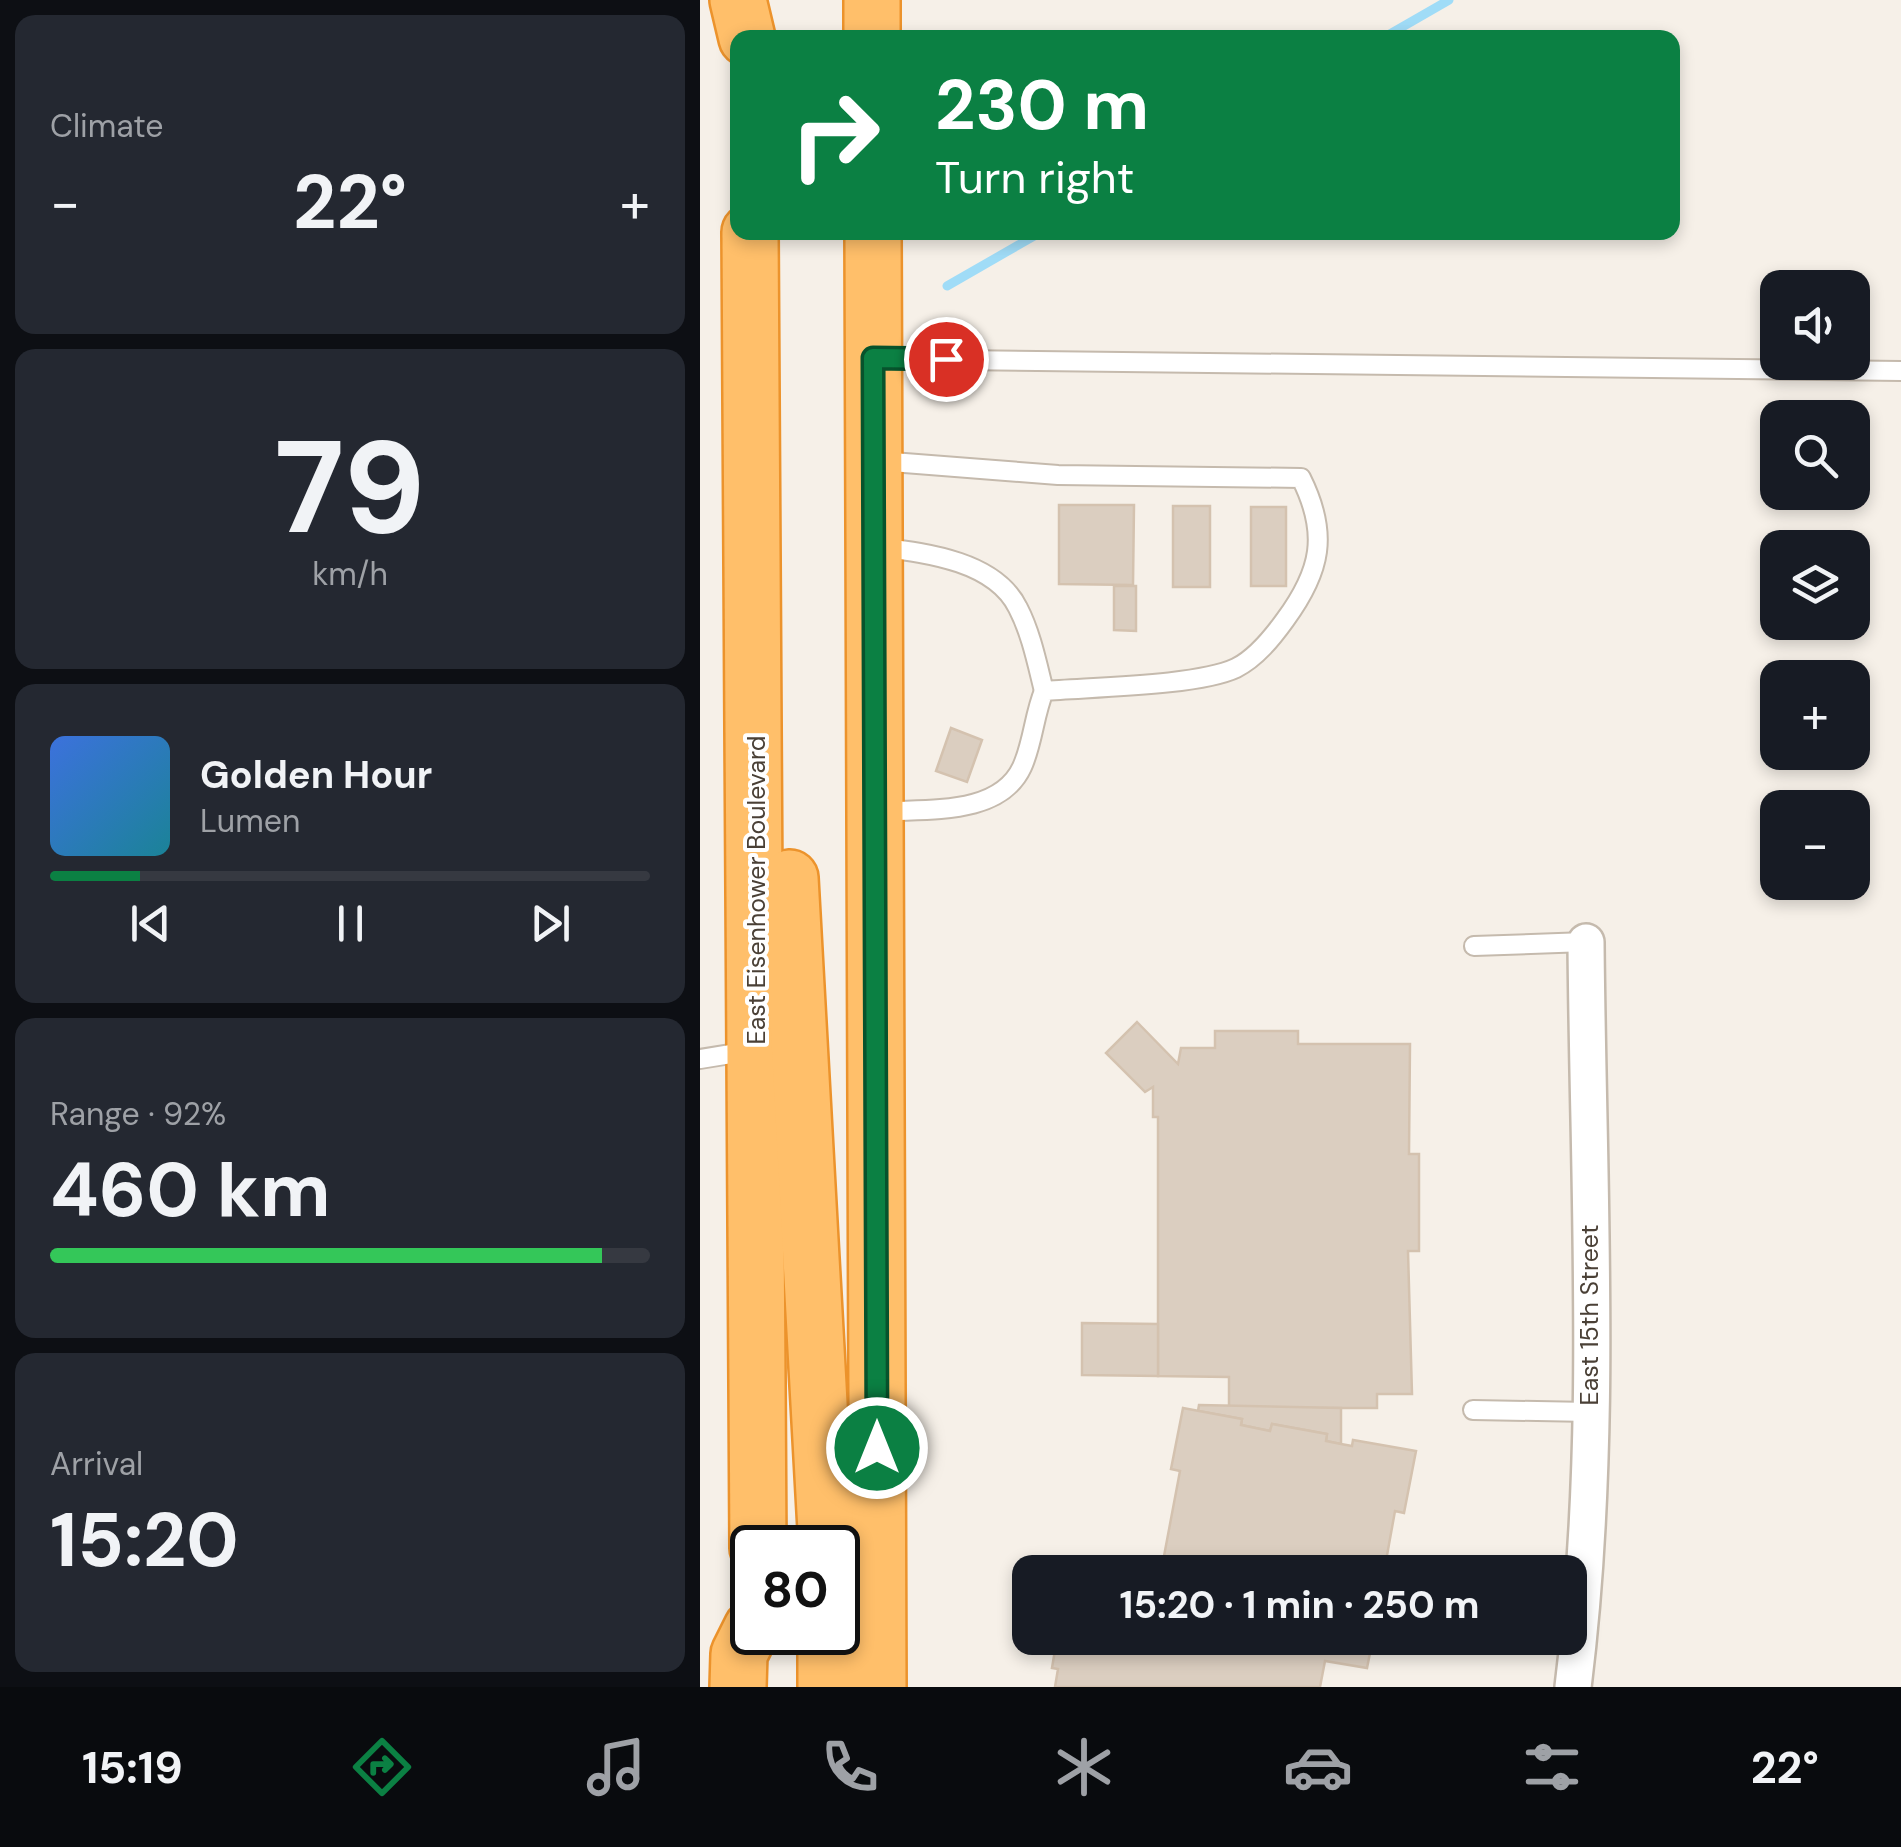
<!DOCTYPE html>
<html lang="en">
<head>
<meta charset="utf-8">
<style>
  :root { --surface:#171b24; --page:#242831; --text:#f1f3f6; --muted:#9ea1a6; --line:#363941; --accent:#0b8043 }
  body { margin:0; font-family:"DM Sans",sans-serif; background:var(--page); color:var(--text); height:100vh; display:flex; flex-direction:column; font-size:38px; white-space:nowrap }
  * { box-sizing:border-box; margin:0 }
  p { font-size:32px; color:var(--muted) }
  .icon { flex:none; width:55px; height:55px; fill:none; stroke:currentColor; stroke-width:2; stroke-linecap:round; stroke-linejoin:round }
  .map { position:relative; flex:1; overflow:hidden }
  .sheet { display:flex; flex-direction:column; gap:15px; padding:15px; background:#0d0f14; width:700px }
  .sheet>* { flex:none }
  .hud { position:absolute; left:30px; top:30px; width:950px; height:210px; border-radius:20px; box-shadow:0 5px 15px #0003; background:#0b8043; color:#fff; overflow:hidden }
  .tools { position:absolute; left:1060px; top:270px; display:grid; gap:20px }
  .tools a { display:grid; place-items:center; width:110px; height:110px; border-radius:20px; background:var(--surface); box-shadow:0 5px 15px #0003; font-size:50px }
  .speed { position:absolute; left:30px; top:1525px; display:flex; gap:20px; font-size:50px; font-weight:700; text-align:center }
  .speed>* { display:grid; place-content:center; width:130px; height:130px; border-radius:50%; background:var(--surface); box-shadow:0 5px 15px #0003; line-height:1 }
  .speed .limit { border:5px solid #111; border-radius:15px; background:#fff; color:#111 }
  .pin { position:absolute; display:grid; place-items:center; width:85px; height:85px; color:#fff; margin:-42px; border:5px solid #fff; border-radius:50%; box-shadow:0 2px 10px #0007 }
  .me { position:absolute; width:110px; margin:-55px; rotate:0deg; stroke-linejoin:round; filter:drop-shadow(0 0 8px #0008) }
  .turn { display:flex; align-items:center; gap:35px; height:210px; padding:0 40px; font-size:45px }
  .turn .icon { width:130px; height:130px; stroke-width:2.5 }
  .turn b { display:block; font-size:70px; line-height:85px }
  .big { font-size:75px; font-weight:700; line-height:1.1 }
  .sheet .tile { flex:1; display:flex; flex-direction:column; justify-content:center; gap:15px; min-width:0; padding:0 35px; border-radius:20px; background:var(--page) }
  .sheet .dial { align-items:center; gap:0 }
  .dial b { font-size:130px; line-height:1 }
  .song { display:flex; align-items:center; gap:30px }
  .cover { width:120px; height:120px; border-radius:15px; background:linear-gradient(135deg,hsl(220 70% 55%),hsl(190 70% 35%)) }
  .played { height:10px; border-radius:5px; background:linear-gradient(90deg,var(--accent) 15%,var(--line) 15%) }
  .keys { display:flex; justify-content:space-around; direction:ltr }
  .heat { display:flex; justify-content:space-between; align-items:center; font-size:55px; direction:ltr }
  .charge { height:15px; border-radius:8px; background:linear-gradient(90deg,#34c759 92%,var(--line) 0) }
  .trip { position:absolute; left:312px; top:1555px; width:575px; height:100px; border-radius:20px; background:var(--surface); box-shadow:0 5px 15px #0003; font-weight:700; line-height:100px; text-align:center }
  .tabs { display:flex; height:160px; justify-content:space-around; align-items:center; background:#090b0e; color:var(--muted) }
  .tabs .icon { width:70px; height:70px }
  .tabs .selected { color:var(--accent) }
  .tabs b { font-size:45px; color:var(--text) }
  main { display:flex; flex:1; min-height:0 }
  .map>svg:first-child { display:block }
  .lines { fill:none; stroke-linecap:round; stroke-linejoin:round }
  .stream { stroke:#a0dcf7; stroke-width:9 }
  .building { fill:#dbcec0; stroke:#d4c2af; stroke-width:2.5 }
  .lane-casing { stroke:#c5baad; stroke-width:22 }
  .street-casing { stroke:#c5baad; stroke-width:40 }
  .highway-casing { stroke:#ec932c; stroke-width:60 }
  .lane { stroke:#fff; stroke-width:18 }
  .street { stroke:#fff; stroke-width:35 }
  .highway { stroke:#ffbf6a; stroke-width:55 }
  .route-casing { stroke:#07532c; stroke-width:25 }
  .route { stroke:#0b8043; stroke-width:18 }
  .labels { text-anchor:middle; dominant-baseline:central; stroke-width:8; stroke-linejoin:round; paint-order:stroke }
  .street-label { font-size:25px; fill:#4a4036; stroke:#fff }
</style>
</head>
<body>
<main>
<section class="sheet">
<div class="tile"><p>Climate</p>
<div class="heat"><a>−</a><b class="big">22°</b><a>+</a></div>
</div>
<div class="tile dial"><b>79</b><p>km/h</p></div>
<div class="tile">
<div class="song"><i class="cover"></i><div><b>Golden Hour</b><p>Lumen</p></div></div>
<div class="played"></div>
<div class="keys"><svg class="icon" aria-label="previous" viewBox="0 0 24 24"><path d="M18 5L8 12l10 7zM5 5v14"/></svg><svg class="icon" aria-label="pause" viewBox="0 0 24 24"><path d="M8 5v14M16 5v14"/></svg><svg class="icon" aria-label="next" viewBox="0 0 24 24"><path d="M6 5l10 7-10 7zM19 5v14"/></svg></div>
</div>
<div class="tile"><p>Range · 92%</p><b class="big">460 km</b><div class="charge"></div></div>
<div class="tile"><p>Arrival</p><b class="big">15:20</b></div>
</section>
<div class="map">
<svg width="1201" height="1687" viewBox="0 0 1201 1687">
  <rect width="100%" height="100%" fill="#f6f0e8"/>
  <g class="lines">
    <g class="stream">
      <path d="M 683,38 L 749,0"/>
      <path d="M 247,286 L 341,232"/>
    </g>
  </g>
  <g class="building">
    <path d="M 359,505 L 434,505 L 433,585 L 359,584 Z"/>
    <rect x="473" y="506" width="37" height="81"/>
    <rect x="551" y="507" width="35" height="79"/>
    <path d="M 414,586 L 436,586 L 436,631 L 414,630 Z"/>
    <path d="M 251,728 L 282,740 L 267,782 L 236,771 Z"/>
    <path d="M 437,1022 L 478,1064 L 481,1048 L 515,1048 L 515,1031 L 598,1031 L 598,1044 L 710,1044 L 709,1154 L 719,1154 L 719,1251 L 708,1251 L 712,1394 L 677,1394 L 677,1408 L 529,1408 L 529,1377 L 458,1376 L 458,1117 L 453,1117 L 453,1087 L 445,1092 L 406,1053 Z"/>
    <path d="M 382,1323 L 458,1324 L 458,1376 L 382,1375 Z"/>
    <path d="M 499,1405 L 641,1408 L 641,1444 L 626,1441 L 627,1434 L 572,1424 L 570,1431 L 541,1425 L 542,1419 L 498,1411 Z"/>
    <path d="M 483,1408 L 542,1419 L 541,1425 L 570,1431 L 572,1424 L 627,1434 L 626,1441 L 641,1444 L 652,1446 L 653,1440 L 716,1451 L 704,1513 L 695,1511 L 684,1572 L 461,1572 L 480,1471 L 471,1469 Z"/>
    <path d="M 371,1559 L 429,1570 L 429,1572 L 369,1572 Z"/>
    <path d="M 357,1638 L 673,1638 L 667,1668 L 625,1661 L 620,1687 L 355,1687 L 358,1669 L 352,1668 Z"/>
  </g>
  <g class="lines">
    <defs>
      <g id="lane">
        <path d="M 177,359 L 1201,371"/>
        <path d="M 179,547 C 226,553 295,561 318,608 C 331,633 337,663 344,691"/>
        <path d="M 178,812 C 225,808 299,817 322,767 C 333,743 334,715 344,691 C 391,687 498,686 536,668 C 556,658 572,638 585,620 C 621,571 629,534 601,478 L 358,475 L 179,461"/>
        <path d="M 774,946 L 886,942"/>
        <path d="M 0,1059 L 49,1051"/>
        <path d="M 773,1410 L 890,1412"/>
      </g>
      <path id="street" d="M 873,1687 C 904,1441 888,1189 886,942"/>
      <g id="highway">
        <path d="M 38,0 L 47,38"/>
        <path d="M 172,0 L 172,38"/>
        <path d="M 50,232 L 58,1548"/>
        <path d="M 173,232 L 178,1687"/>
        <path d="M 90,878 L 127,1548"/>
        <path d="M 38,1687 L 39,1654 L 52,1628"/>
        <path d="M 126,1687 L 126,1632"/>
      </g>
    </defs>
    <use href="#lane" class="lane-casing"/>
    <use href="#street" class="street-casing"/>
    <use href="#highway" class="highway-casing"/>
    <use href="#lane" class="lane"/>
    <use href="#street" class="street"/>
    <use href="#highway" class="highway"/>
  </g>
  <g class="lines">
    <defs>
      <path id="route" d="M 177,1448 L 173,358 L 246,359"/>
    </defs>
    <use href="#route" class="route-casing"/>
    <use href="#route" class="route"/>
  </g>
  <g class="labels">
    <g class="street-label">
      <text transform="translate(56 890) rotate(-90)">East Eisenhower Boulevard</text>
      <text transform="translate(889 1315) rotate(-90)">East 15th Street</text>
    </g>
  </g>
</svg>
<div class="tools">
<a><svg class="icon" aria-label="sound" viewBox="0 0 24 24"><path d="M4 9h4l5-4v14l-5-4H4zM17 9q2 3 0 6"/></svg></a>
<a><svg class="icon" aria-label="search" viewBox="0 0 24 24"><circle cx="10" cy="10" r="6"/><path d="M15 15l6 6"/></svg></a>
<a><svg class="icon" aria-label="layers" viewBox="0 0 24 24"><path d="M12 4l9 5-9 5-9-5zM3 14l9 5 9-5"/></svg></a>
<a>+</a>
<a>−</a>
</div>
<div class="speed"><div class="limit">80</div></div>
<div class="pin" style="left:246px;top:359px;background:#d93025"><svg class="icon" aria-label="arrive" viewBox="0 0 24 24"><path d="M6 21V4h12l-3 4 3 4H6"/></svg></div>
<svg class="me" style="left:177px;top:1448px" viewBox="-20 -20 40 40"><circle r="17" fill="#0b8043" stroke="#fff" stroke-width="3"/><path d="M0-11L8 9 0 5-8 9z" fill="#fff"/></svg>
<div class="trip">15:20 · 1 min · 250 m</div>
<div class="hud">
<div class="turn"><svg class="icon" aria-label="right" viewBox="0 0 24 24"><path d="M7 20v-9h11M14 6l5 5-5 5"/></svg><div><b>230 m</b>Turn right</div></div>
</div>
</div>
</main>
<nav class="tabs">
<b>15:19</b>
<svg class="icon selected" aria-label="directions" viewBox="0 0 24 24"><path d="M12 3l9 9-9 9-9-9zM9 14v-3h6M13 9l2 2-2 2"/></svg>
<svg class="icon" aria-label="music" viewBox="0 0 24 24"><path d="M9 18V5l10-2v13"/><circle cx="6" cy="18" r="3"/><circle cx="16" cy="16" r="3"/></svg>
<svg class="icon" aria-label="phone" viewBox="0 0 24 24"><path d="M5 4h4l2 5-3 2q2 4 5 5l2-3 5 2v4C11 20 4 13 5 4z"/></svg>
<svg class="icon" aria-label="climate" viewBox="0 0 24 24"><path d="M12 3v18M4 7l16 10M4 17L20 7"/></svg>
<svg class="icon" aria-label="car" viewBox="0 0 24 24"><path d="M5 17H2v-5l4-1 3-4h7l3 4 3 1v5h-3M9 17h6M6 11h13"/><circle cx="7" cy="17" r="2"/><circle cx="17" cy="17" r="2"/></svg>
<svg class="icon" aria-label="filters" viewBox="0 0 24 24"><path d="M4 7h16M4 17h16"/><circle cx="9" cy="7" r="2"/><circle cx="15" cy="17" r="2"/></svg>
<b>22°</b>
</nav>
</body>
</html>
